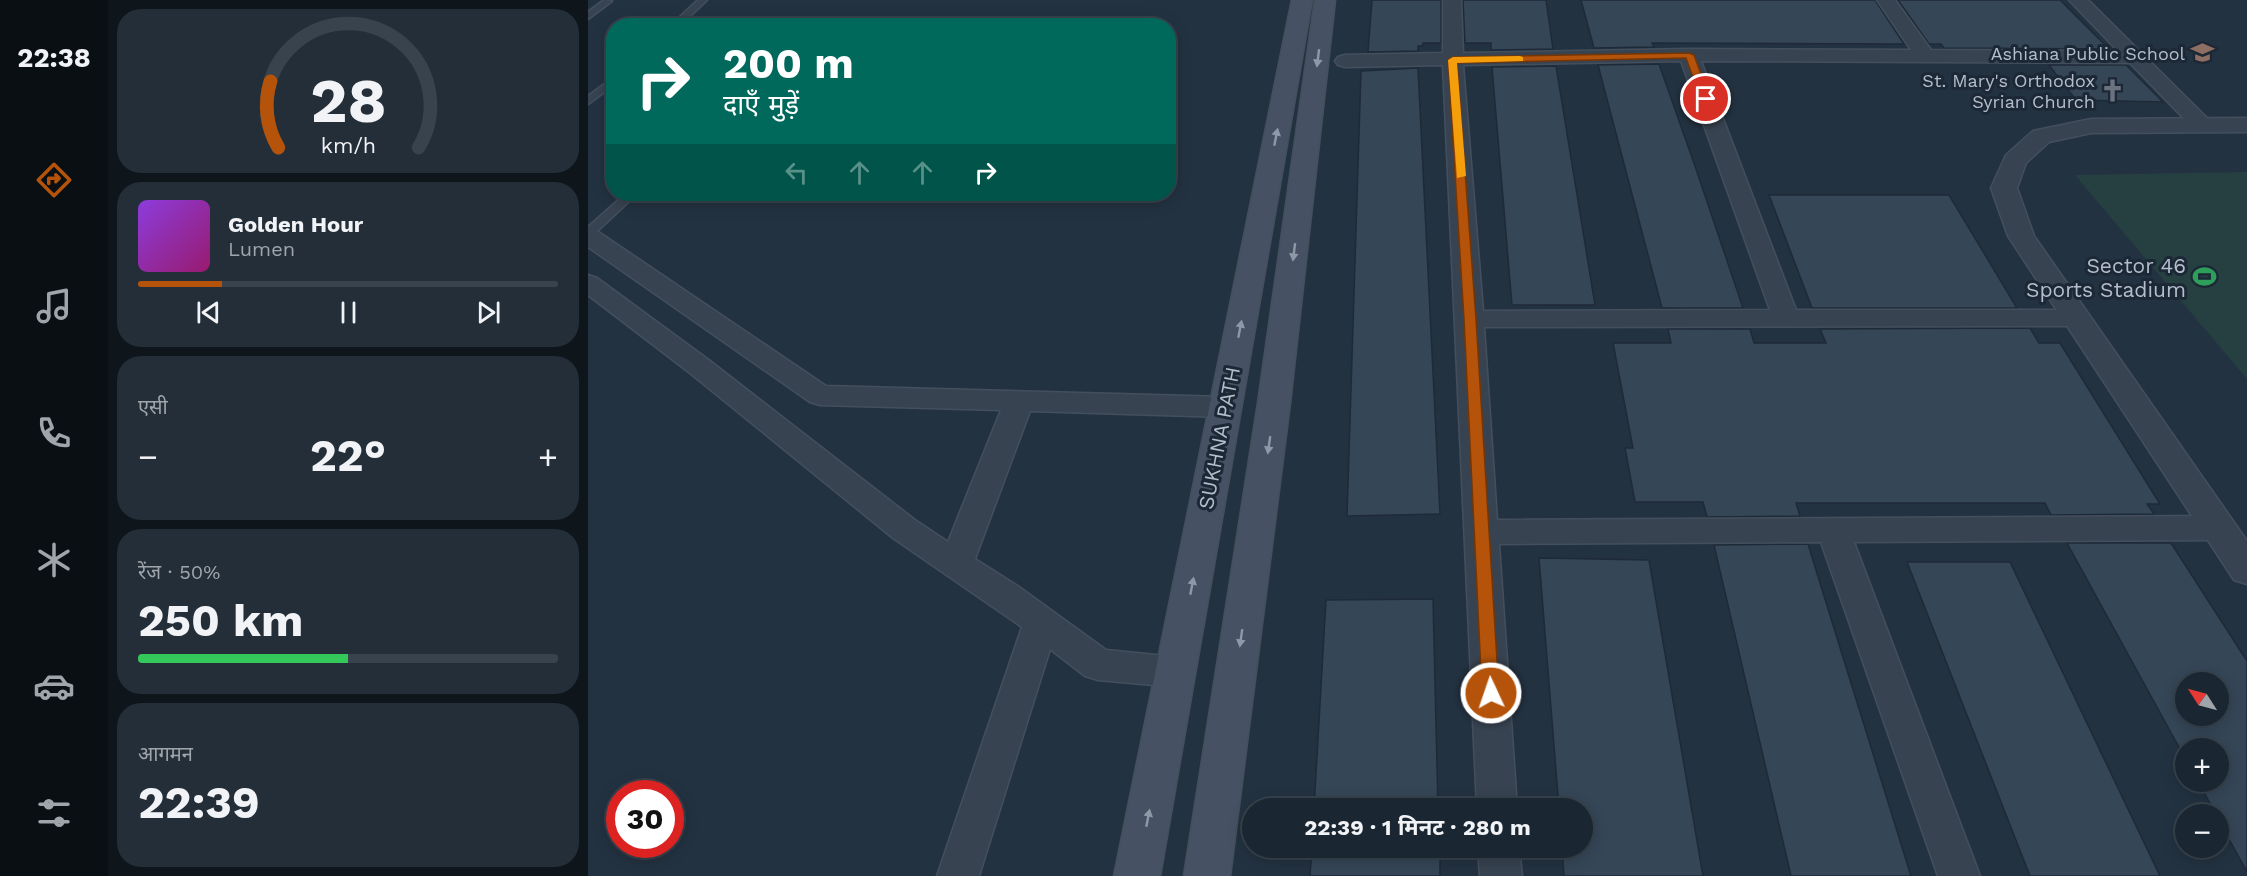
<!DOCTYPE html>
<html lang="hi">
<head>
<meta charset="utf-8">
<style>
  :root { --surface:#1a2631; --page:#232e39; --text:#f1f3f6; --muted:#9fa5ab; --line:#38434d; --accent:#b45309 }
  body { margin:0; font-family:"Work Sans","Noto Sans Devanagari",sans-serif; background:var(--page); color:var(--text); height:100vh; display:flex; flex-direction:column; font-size:22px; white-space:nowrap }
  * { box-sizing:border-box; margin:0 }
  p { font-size:20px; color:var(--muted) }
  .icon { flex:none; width:33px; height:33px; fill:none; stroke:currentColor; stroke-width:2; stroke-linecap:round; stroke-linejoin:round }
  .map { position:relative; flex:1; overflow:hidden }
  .panel { display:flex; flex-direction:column; gap:9px; padding:9px; background:#0e151b; width:480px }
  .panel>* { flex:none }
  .banner { position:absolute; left:18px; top:18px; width:570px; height:183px; border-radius:24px; box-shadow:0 3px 15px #0003,0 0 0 2px var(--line); background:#00695c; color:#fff; overflow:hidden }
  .needle { width:39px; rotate:306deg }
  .tools { position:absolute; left:1587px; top:672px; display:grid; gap:12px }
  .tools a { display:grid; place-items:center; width:54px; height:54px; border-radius:50%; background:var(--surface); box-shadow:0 3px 15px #0003,0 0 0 2px var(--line); font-size:30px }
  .speed { position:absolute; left:18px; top:780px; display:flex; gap:12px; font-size:30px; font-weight:700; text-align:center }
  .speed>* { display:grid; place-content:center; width:78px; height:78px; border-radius:50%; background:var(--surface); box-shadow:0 3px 15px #0003,0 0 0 2px var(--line); line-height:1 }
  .speed .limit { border:9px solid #d22; background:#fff; color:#111 }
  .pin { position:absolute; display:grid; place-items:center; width:51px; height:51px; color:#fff; margin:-26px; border:3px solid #fff; border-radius:50%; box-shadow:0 2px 6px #0007 }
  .me { position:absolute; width:66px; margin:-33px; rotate:357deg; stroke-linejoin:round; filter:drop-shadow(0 0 4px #0008) }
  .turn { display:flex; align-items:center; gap:21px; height:126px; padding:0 18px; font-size:27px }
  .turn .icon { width:78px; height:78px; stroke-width:2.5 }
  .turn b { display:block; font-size:42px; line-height:51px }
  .lanes { display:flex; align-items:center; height:57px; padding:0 18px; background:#0003; justify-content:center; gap:30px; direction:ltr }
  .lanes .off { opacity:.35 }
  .big { font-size:45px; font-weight:700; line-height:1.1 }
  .panel .card { flex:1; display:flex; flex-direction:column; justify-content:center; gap:9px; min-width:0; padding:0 21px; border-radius:24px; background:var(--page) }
  .panel .dial { align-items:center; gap:0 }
  .dial svg { height:156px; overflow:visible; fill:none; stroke:var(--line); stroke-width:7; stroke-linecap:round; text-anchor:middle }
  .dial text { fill:var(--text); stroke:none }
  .song { display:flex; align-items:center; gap:18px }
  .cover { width:72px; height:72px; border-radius:9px; background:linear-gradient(135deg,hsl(270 70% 55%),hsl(320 70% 35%)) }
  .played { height:6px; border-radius:3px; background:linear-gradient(90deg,var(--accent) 20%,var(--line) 20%) }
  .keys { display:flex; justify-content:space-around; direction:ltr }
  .heat { display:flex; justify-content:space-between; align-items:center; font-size:33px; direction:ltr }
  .charge { height:9px; border-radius:4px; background:linear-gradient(90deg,#34c759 50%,var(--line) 0) }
  .trip { position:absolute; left:654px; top:798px; width:351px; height:60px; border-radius:30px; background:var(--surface); box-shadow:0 3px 15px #0003,0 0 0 2px var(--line); font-weight:700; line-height:60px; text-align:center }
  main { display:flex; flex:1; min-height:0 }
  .menu { display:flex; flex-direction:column; width:108px; justify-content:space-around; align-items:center; background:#0a0f14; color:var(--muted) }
  .menu .icon { width:42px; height:42px }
  .menu .active { color:var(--accent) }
  .menu b { font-size:27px; color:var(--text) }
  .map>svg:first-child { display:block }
  .green { fill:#264042 }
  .building { fill:#354657; stroke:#1f2a38; stroke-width:1.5; fill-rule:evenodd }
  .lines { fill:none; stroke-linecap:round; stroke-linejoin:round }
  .service-casing { stroke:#444f5d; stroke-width:3 }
  .minor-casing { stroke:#444f5d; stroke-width:3 }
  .tertiary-casing { stroke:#444f5d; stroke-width:3 }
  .secondary-casing { stroke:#444f5d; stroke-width:3 }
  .service { fill:#384351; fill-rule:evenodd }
  .minor { fill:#384351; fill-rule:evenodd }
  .tertiary { fill:#384351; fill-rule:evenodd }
  .secondary { fill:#465264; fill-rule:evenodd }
  .oneway { fill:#8e98a7 }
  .route { fill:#b45309; stroke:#753606; stroke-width:1.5 }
  .slow { fill:#f59e0b }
  .labels { text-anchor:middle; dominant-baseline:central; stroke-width:6; stroke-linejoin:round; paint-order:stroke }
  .far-poi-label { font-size:18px; fill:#b4becb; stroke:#1d2836; text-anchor:end }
  .poi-label { font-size:21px; fill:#b4becb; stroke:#1d2836; text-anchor:end }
  .street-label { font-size:21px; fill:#b4becb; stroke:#1d2836 }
</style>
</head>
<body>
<main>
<nav class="menu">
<b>22:38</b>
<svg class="icon active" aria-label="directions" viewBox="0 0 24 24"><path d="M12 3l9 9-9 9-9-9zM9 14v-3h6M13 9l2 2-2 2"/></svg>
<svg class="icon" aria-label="music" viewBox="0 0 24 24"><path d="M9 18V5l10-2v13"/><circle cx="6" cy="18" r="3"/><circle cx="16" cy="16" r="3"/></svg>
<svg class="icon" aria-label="phone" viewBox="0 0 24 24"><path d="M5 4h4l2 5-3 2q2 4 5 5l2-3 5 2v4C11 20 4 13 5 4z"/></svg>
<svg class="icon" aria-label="climate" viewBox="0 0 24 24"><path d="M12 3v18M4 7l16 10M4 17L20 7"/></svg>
<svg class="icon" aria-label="car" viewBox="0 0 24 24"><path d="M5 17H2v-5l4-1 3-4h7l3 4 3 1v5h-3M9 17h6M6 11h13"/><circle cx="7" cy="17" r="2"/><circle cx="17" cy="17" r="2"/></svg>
<svg class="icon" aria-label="filters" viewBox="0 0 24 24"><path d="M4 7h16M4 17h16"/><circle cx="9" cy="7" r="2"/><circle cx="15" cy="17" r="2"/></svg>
</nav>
<section class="panel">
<div class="card dial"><svg viewBox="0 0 100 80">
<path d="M14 69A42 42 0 1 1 86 69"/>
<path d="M14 69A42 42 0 0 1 10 35" stroke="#b45309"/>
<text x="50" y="56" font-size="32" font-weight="700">28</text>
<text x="50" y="72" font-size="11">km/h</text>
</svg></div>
<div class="card">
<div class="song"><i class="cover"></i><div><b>Golden Hour</b><p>Lumen</p></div></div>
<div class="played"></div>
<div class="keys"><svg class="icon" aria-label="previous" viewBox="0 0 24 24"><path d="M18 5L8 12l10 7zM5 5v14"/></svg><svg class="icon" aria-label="pause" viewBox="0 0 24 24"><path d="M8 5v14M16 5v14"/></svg><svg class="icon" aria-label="next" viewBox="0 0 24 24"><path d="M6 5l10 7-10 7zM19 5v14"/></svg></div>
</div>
<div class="card"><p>एसी</p>
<div class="heat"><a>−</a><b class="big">22°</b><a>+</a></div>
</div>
<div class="card"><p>रेंज · 50%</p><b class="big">250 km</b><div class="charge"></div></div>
<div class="card"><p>आगमन</p><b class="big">22:39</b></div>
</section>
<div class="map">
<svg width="1659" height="876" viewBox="0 0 1659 876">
  <rect width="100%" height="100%" fill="#233241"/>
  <path class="green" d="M 1659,172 L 1659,379 L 1487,175 Z"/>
  <g class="building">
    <path d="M 784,0 L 853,0 L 853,43 L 835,43 L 835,46 L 830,46 L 830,51 L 780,52 Z"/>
    <path d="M 875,0 L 958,0 L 965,49 L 903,50 L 903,43 L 877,43 Z"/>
    <path d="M 993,0 L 1287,0 L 1316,44 L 1064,43 L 1066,47 L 1006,48 Z"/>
    <path d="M 1310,0 L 1472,0 L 1521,49 L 1356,48 L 1353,44 L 1341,44 Z"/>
    <path d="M 1071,64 L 1107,166 L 1155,308 L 1074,308 L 1010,65 Z"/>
    <path d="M 1461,65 L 1538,65 L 1575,102 L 1488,100 Z"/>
    <path d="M 968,66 L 1007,305 L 924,305 L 904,67 Z"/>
    <path d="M 830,68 L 852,514 L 759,516 L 773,71 Z"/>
    <path d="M 1181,195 L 1361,195 L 1429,308 L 1224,308 Z"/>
    <path d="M 1442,328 L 1451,343 L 1472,343 L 1572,504 L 1559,504 L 1566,514 L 1463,515 L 1457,503 L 1208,503 L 1212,516 L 1119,517 L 1115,502 L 1047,502 L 1037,448 L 1045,448 L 1025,343 L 1083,343 L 1080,329 L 1162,329 L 1166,343 L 1238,343 L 1232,329 Z"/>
    <path d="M 1479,543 L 1583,543 L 1659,661 L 1659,872 L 1630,819 L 1630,814 L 1628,814 L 1610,782 L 1630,782 L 1630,748 L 1598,748 L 1598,760 ZM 1598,682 L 1630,682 L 1630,716 L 1598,716 Z"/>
    <path d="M 1220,544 L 1245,625 L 1323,876 L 1203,876 L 1126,545 Z"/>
    <path d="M 951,558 L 1061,560 L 1115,876 L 976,876 L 974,848 L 994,848 L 994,808 L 971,808 Z"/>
    <path d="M 1319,562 L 1422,562 L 1572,876 L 1442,876 Z"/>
    <path d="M 845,599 L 850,808 L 726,808 L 738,600 Z"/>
    <path d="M 724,848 L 852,848 L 852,876 L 722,876 Z"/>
  </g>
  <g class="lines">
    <defs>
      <g id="service">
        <path d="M 16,0 L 24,1 L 0,19 L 0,12 Z"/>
        <path d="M 110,0 L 119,0 L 92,26 L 82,26 Z"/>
        <path d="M 26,77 L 26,85 L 0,104 L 0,96 Z"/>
        <path d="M 37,194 L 49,194 L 4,236 L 0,237 L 0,227 Z"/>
      </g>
      <g id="minor">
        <path d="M 855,0 L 873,0 L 875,53 L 1101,49 L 1323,50 L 1289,0 L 1307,0 L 1343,50 L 1530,51 L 1481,0 L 1500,0 L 1626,125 L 1623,130 L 1615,131 L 1607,130 L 1542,63 L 1113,61 L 1208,310 L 1488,310 L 1497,312 L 1501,318 L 1497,324 L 1488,326 L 896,327 L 909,520 L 1631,516 L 1642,519 L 1647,528 L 1642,537 L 1631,540 L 1266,542 L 1392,876 L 1350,876 L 1233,542 L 911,544 L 929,808 L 889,808 L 855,65 L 757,67 L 750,65 L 747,61 L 750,57 L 757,55 L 855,53 ZM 1093,61 L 1182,310 L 895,311 L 875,65 Z"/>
        <path d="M 0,229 L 9,231 L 238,386 L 637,397 L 647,400 L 652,407 L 647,414 L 637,417 L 442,411 L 387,559 L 431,587 L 518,650 L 588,657 L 601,661 L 606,672 L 601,683 L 588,687 L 510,680 L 497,676 L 462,649 L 391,876 L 349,876 L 434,627 L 305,538 L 102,373 L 0,295 L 0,275 L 9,278 L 122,361 L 327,520 L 360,542 L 413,410 L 232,405 L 222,402 L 0,247 Z"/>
        <path d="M 890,848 L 931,848 L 934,876 L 892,876 Z"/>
      </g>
      <path id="tertiary" d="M 1659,118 L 1659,132 L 1503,133 L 1461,142 L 1438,163 L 1429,188 L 1446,236 L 1659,541 L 1659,584 L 1646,580 L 1420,236 L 1403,188 L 1418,155 L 1445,131 L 1503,119 Z"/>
      <g id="secondary">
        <path d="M 704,0 L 724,0 L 572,876 L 526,876 Z"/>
        <path d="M 727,0 L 747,0 L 702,403 L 642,876 L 596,876 L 670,403 Z"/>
      </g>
    </defs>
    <use href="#service" class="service-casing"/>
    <use href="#minor" class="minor-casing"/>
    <use href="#tertiary" class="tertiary-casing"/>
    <use href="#secondary" class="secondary-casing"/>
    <use href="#service" class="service"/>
    <use href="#minor" class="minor"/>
    <use href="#tertiary" class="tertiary"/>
    <use href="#secondary" class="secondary"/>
  </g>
  <defs><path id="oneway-solid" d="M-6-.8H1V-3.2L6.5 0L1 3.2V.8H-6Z" transform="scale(1.5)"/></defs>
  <g class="oneway">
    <use href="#oneway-solid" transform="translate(730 58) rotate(97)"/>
    <use href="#oneway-solid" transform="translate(688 137) rotate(-79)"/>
    <use href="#oneway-solid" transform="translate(706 252) rotate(97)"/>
    <use href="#oneway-solid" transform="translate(652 329) rotate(-79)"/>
    <use href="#oneway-solid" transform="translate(681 445) rotate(98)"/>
    <use href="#oneway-solid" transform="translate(604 586) rotate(-79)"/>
    <use href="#oneway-solid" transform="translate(653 638) rotate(98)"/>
    <use href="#oneway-solid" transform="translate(560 818) rotate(-79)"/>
  </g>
  <path class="route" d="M 1101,53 L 1106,55 L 1122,99 L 1121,101 L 1113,99 L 1098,58 L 869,63 L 888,319 L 911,693 L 909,698 L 903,700 L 897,698 L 894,693 L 876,319 L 860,60 L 865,57 Z"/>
  <path class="slow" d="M 932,56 L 935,57 L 935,61 L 869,63 L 878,176 L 869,178 L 860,60 L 865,57 Z"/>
  <defs>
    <symbol id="school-bare" viewBox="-9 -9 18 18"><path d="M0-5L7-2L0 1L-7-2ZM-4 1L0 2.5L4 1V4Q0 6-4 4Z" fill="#8d6e63" stroke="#1d2836" stroke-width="2.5" paint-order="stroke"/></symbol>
    <symbol id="church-bare" viewBox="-9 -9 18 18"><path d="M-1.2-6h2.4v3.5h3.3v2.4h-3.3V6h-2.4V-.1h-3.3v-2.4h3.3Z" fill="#6b7280" stroke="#1d2836" stroke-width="2.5" paint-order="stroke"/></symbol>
    <symbol id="stadium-bare" viewBox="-9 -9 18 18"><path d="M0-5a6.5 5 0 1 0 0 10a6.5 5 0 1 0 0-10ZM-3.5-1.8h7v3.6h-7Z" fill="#2e9e5b" stroke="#1d2836" stroke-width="2.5" paint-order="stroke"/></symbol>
  </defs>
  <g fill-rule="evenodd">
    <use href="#school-bare" x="1598" y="36" width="33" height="33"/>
    <use href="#church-bare" x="1508" y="74" width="33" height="33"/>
    <use href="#stadium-bare" x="1600" y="260" width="33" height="33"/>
  </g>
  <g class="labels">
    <g class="far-poi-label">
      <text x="1597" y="53">Ashiana Public School</text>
      <text x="1507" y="80">St. Mary's Orthodox<tspan x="1507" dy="21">Syrian Church</tspan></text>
    </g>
    <g class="poi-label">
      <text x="1598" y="265">Sector 46<tspan x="1598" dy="24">Sports Stadium</tspan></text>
    </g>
    <g class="street-label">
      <text transform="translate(631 438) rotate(-79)">SUKHNA PATH</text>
    </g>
  </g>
</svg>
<div class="tools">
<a><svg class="needle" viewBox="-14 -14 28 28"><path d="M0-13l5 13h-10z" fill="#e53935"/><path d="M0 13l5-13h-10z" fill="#9fa5ab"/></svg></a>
<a>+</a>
<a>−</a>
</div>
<div class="speed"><div class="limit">30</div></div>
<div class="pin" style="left:1118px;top:99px;background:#d93025"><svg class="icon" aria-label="arrive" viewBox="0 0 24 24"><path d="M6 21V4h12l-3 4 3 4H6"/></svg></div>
<svg class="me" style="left:903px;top:693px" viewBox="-20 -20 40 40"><circle r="17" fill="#b45309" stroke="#fff" stroke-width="3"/><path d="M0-11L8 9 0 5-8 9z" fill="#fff"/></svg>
<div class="trip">22:39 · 1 मिनट · 280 m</div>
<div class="banner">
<div class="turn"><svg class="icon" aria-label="right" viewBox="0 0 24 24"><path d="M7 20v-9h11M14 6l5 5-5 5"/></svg><div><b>200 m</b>दाएँ मुड़ें</div></div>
<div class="lanes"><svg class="icon off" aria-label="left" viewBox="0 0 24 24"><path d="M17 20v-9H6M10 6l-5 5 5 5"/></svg><svg class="icon off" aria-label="ahead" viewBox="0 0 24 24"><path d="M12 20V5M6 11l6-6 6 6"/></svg><svg class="icon off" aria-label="ahead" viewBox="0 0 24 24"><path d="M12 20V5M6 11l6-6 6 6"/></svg><svg class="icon" aria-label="right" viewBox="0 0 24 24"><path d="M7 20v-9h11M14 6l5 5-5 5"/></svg></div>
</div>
</div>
</main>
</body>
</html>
